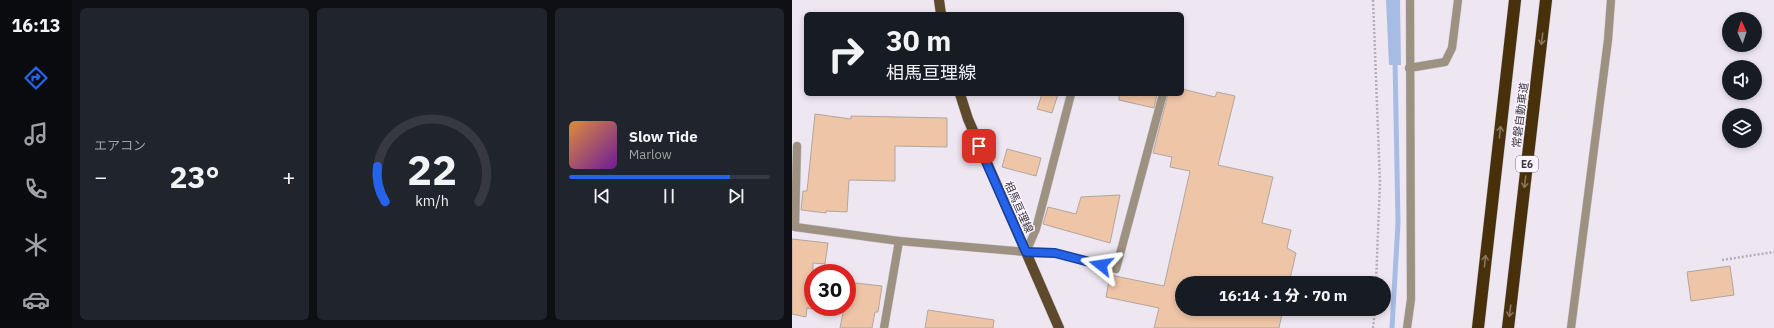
<!DOCTYPE html>
<html lang="ja">
<head>
<meta charset="utf-8">
<style>
  :root { --surface:#171b24; --page:#20242c; --text:#f1f3f6; --muted:#9ea1a6; --line:#363941; --accent:#2563eb }
  body { margin:0; font-family:"IBM Plex Sans","Noto Sans JP",sans-serif; background:var(--page); color:var(--text); height:100vh; display:flex; flex-direction:column; font-size:15px; white-space:nowrap }
  * { box-sizing:border-box; margin:0 }
  p { font-size:13px; color:var(--muted) }
  .icon { flex:none; width:22px; height:22px; fill:none; stroke:currentColor; stroke-width:2; stroke-linecap:round; stroke-linejoin:round }
  .map { position:relative; flex:1; overflow:hidden }
  .sheet { display:flex; flex-direction:column; gap:8px; padding:8px; background:#0d0f14; width:720px }
  .sheet>* { flex:none }
  .top-card { position:absolute; left:12px; top:12px; width:380px; height:84px; border-radius:6px; box-shadow:0 2px 6px #0003; background:#171b24; color:var(--text); overflow:hidden }
  .needle { width:26px; rotate:357deg }
  .buttons { position:absolute; left:930px; top:12px; display:grid; gap:8px }
  .buttons a { display:grid; place-items:center; width:40px; height:40px; border-radius:50%; background:var(--surface); box-shadow:0 2px 6px #0003; font-size:20px }
  .speed { position:absolute; left:12px; top:264px; display:flex; gap:8px; font-size:20px; font-weight:700; text-align:center }
  .speed>* { display:grid; place-content:center; width:52px; height:52px; border-radius:50%; background:var(--surface); box-shadow:0 2px 6px #0003; line-height:1 }
  .speed .limit { border:6px solid #d22; background:#fff; color:#111 }
  .pin { position:absolute; display:grid; place-items:center; width:34px; height:34px; color:#fff; margin:-17px; border-radius:8px; box-shadow:0 2px 6px #0006 }
  .me { position:absolute; width:44px; margin:-22px; rotate:285deg; stroke-linejoin:round; filter:drop-shadow(0 0 3px #0008) }
  .turn { display:flex; align-items:center; gap:14px; height:84px; padding:0 16px; font-size:18px }
  .turn .icon { width:52px; height:52px; stroke-width:2.5 }
  .turn b { display:block; font-size:28px; line-height:34px }
  .big { font-size:30px; font-weight:800; line-height:1.1 }
  .sheet .widget { flex:1; display:flex; flex-direction:column; justify-content:center; gap:6px; min-width:0; padding:0 14px; border-radius:6px; background:var(--page) }
  .sheet .dial { align-items:center; gap:0 }
  .dial svg { height:104px; overflow:visible; fill:none; stroke:var(--line); stroke-width:7; stroke-linecap:round; text-anchor:middle }
  .dial text { fill:var(--text); stroke:none }
  .song { display:flex; align-items:center; gap:12px }
  .cover { width:48px; height:48px; border-radius:6px; background:linear-gradient(135deg,hsl(30 70% 55%),hsl(280 70% 35%)) }
  .played { height:4px; border-radius:2px; background:linear-gradient(90deg,var(--accent) 80%,var(--line) 80%) }
  .keys { display:flex; justify-content:space-around; direction:ltr }
  .heat { display:flex; justify-content:space-between; align-items:center; font-size:22px; direction:ltr }
  .sheet .tiles { flex:1; display:grid; gap:8px; grid-template-columns:repeat(3,1fr) }
  .trip { position:absolute; left:383px; top:276px; width:216px; height:40px; border-radius:20px; background:var(--surface); box-shadow:0 2px 6px #0003; font-weight:800; line-height:40px; text-align:center }
  main { display:flex; flex:1; min-height:0 }
  .tabs { display:flex; flex-direction:column; width:72px; justify-content:space-around; align-items:center; background:#090b0e; color:var(--muted) }
  .tabs .icon { width:28px; height:28px }
  .tabs .on { color:var(--accent) }
  .tabs b { font-size:18px; color:var(--text) }
  .map>svg:first-child { display:block }
  .water { fill:#a7bce4 }
  .lines { fill:none; stroke-linecap:round; stroke-linejoin:round }
  .stream { stroke:#a7bce4; stroke-width:5 }
  .building { fill:#eec5a7; stroke:#b1a69e }
  .minor-casing { stroke:#cac4ce; stroke-width:9 }
  .primary-casing { stroke:#cac4ce; stroke-width:11 }
  .motorway-casing { stroke:#cac4ce; stroke-width:13 }
  .path { stroke:#b3aeb7; stroke-width:2.5; stroke-dasharray:2 2; stroke-linecap:butt }
  .minor { stroke:#9d9181; stroke-width:8 }
  .primary { stroke:#5e492c; stroke-width:10 }
  .motorway { stroke:#47300a; stroke-width:12 }
  .oneway { stroke:#867560 }
  .route-casing { stroke:#184099; stroke-width:10 }
  .route { stroke:#2563eb; stroke-width:7 }
  .labels { text-anchor:middle; dominant-baseline:central; stroke-width:3; stroke-linejoin:round; paint-order:stroke }
  .shield { fill:#fbf4ff; stroke:#757178; stroke-width:1 }
  .shield-label { font-size:10px; font-weight:bold; fill:#3c393e }
  .street-label { font-size:11px; fill:#3c393e; stroke:#fbf4ff }
</style>
</head>
<body>
<main>
<nav class="tabs">
<b>16:13</b>
<svg class="icon on" aria-label="directions" viewBox="0 0 24 24"><path d="M12 3l9 9-9 9-9-9zM9 14v-3h6M13 9l2 2-2 2"/></svg>
<svg class="icon" aria-label="music" viewBox="0 0 24 24"><path d="M9 18V5l10-2v13"/><circle cx="6" cy="18" r="3"/><circle cx="16" cy="16" r="3"/></svg>
<svg class="icon" aria-label="phone" viewBox="0 0 24 24"><path d="M5 4h4l2 5-3 2q2 4 5 5l2-3 5 2v4C11 20 4 13 5 4z"/></svg>
<svg class="icon" aria-label="climate" viewBox="0 0 24 24"><path d="M12 3v18M4 7l16 10M4 17L20 7"/></svg>
<svg class="icon" aria-label="car" viewBox="0 0 24 24"><path d="M5 17H2v-5l4-1 3-4h7l3 4 3 1v5h-3M9 17h6M6 11h13"/><circle cx="7" cy="17" r="2"/><circle cx="17" cy="17" r="2"/></svg>
</nav>
<section class="sheet">
<div class="tiles">
<div class="widget"><p>エアコン</p>
<div class="heat"><a>−</a><b class="big">23°</b><a>+</a></div>
</div>
<div class="widget dial"><svg viewBox="0 0 100 80">
<path d="M14 69A42 42 0 1 1 86 69"/>
<path d="M14 69A42 42 0 0 1 8 42" stroke="#2563eb"/>
<text x="50" y="56" font-size="32" font-weight="700">22</text>
<text x="50" y="72" font-size="11">km/h</text>
</svg></div>
<div class="widget">
<div class="song"><i class="cover"></i><div><b>Slow Tide</b><p>Marlow</p></div></div>
<div class="played"></div>
<div class="keys"><svg class="icon" aria-label="previous" viewBox="0 0 24 24"><path d="M18 5L8 12l10 7zM5 5v14"/></svg><svg class="icon" aria-label="pause" viewBox="0 0 24 24"><path d="M8 5v14M16 5v14"/></svg><svg class="icon" aria-label="next" viewBox="0 0 24 24"><path d="M6 5l10 7-10 7zM19 5v14"/></svg></div>
</div>
</div>
</section>
<div class="map">
<svg width="982" height="328" viewBox="0 0 982 328">
  <rect width="100%" height="100%" fill="#eee7f2"/>
  <path class="water" d="M 594,0 L 608,0 L 609,65 L 597,65 Z"/>
  <g class="lines">
    <path class="stream" d="M 600,328 L 606,223 L 603,59"/>
  </g>
  <g class="building">
    <path d="M 390,89 L 423,97 L 425,92 L 443,96 L 426,165 L 481,177 L 470,223 L 499,230 L 495,248 L 504,253 L 497,283 L 390,283 L 390,309 L 491,309 L 487,328 L 362,328 L 367,308 L 314,297 L 318,275 L 372,286 L 398,171 L 378,167 L 380,157 L 361,153 L 376,94 L 390,94 Z"/>
    <path d="M 250,94 L 266,94 L 260,113 L 245,109 Z"/>
    <path d="M 327,94 L 365,94 L 362,108 L 327,100 Z"/>
    <path d="M 23,114 L 59,119 L 59,116 L 155,118 L 155,147 L 103,146 L 103,181 L 57,180 L 55,212 L 34,211 L 34,213 L 9,210 L 11,191 L 15,191 Z"/>
    <path d="M 215,149 L 249,158 L 244,176 L 210,167 Z"/>
    <path d="M 328,195 L 318,243 L 251,224 L 256,207 L 284,214 L 289,197 Z"/>
    <path d="M 0,239 L 36,243 L 33,264 L 21,263 L 21,309 L 15,308 L 14,317 L 0,314 Z"/>
    <path d="M 938,266 L 942,295 L 899,301 L 895,272 Z"/>
    <path d="M 55,282 L 90,286 L 86,312 L 83,312 L 80,328 L 48,328 L 52,307 L 55,307 Z"/>
    <path d="M 136,310 L 202,320 L 201,328 L 133,328 Z"/>
  </g>
  <g class="lines">
    <defs>
      <g id="minor">
        <path d="M 617,68 L 653,62 L 660,48 L 666,0"/>
        <path d="M 5,146 L 3,227 L 107,241 L 234,252 L 263,253 L 324,269 L 371,94"/>
        <path d="M 234,252 L 244,229 L 279,94"/>
        <path d="M 92,328 L 107,241"/>
        <path d="M 615,328 L 619,299 L 618,0"/>
        <path d="M 779,328 L 816,40 L 819,0"/>
      </g>
      <g id="primary">
        <path d="M 147,0 L 149,14"/>
        <path d="M 168,94 L 176,119 L 267,328"/>
      </g>
      <g id="motorway">
        <path d="M 686,328 L 723,0"/>
        <path d="M 716,328 L 754,0"/>
      </g>
    </defs>
    <use href="#minor" class="minor-casing"/>
    <use href="#primary" class="primary-casing"/>
    <use href="#motorway" class="motorway-casing"/>
    <g class="path">
      <path d="M 581,0 L 588,182 L 584,283"/>
      <path d="M 930,260 L 982,252"/>
      <path d="M 581,328 L 583,309"/>
    </g>
    <use href="#minor" class="minor"/>
    <use href="#primary" class="primary"/>
    <use href="#motorway" class="motorway"/>
  </g>
  <defs><path id="oneway-shaft" d="M-6 0H5M1.5-3L5.5 0L1.5 3" fill="none" stroke-width="1.6" stroke-linecap="round" stroke-linejoin="round"/></defs>
  <g class="oneway">
    <use href="#oneway-shaft" transform="translate(750 39) rotate(97)"/>
    <use href="#oneway-shaft" transform="translate(708 132) rotate(-84)"/>
    <use href="#oneway-shaft" transform="translate(733 182) rotate(97)"/>
    <use href="#oneway-shaft" transform="translate(693 261) rotate(-84)"/>
    <use href="#oneway-shaft" transform="translate(718 311) rotate(97)"/>
  </g>
  <g class="lines">
    <defs>
      <path id="route" d="M 187,146 L 234,252 L 263,253 L 309,265"/>
    </defs>
    <use href="#route" class="route-casing"/>
    <use href="#route" class="route"/>
  </g>
  <g class="labels">
    <rect class="shield" x="724" y="156" width="22" height="16" rx="3"/>
    <g class="shield-label">
      <text x="735" y="164">E6</text>
    </g>
    <g class="street-label">
      <text transform="translate(728 115) rotate(-83)">常磐自動車道</text>
      <text transform="translate(227 207) rotate(66)">相馬亘理線</text>
    </g>
  </g>
</svg>
<div class="buttons">
<a><svg class="needle" viewBox="-14 -14 28 28"><path d="M0-13l5 13h-10z" fill="#e53935"/><path d="M0 13l5-13h-10z" fill="#9ea1a6"/></svg></a>
<a><svg class="icon" aria-label="sound" viewBox="0 0 24 24"><path d="M4 9h4l5-4v14l-5-4H4zM17 9q2 3 0 6"/></svg></a>
<a><svg class="icon" aria-label="layers" viewBox="0 0 24 24"><path d="M12 4l9 5-9 5-9-5zM3 14l9 5 9-5"/></svg></a>
</div>
<div class="speed"><div class="limit">30</div></div>
<div class="pin" style="left:187px;top:146px;background:#d93025"><svg class="icon" aria-label="arrive" viewBox="0 0 24 24"><path d="M6 21V4h12l-3 4 3 4H6"/></svg></div>
<svg class="me" style="left:309px;top:265px" viewBox="-20 -20 40 40"><path d="M0-17L14 15 0 8-14 15z" fill="#2563eb" stroke="#fff" stroke-width="4"/></svg>
<div class="trip">16:14 · 1 分 · 70 m</div>
<div class="top-card">
<div class="turn"><svg class="icon" aria-label="right" viewBox="0 0 24 24"><path d="M7 20v-9h11M14 6l5 5-5 5"/></svg><div><b>30 m</b>相馬亘理線</div></div>
</div>
</div>
</main>
</body>
</html>
